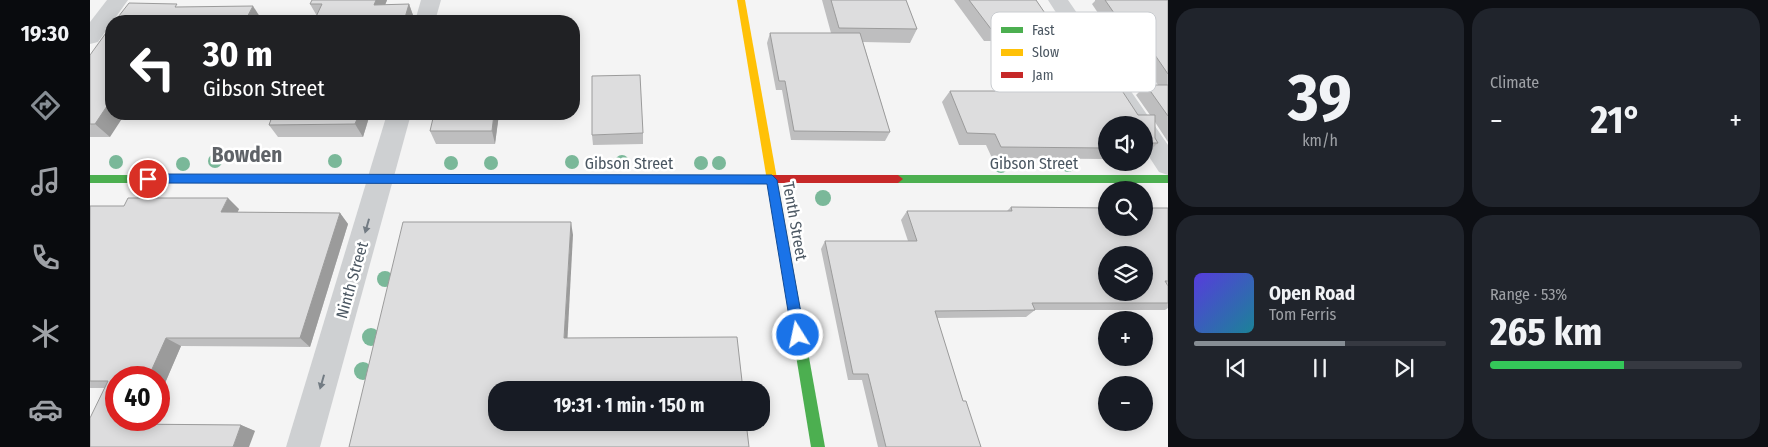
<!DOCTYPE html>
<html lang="en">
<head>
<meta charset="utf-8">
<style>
  :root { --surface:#171b24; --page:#20242c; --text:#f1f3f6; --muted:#9ea1a6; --line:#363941; --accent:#868d94 }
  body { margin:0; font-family:"Fira Sans Condensed",sans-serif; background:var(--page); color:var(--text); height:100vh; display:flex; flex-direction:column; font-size:19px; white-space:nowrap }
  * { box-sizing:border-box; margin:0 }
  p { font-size:16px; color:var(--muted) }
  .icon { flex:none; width:28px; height:28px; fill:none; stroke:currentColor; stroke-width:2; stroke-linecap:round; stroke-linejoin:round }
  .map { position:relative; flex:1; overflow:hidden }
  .details { display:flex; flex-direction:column; gap:8px; padding:8px; background:#0d0f14; width:600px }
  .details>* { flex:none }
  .banner { position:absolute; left:15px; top:15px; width:475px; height:105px; border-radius:20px; box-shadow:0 2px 12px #0003; background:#202124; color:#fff; overflow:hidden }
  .fabs { position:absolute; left:1008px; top:116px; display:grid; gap:10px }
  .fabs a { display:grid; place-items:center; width:55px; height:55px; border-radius:50%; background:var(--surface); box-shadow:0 2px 12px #0003; font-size:25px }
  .speed { position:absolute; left:15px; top:366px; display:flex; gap:10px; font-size:25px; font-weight:700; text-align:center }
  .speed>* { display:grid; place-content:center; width:65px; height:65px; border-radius:50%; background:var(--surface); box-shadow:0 2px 12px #0003; line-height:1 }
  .speed .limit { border:8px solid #d22; background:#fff; color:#111 }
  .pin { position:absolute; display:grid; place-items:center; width:42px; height:42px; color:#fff; margin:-21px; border:2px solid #fff; border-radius:50%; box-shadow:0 1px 5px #0007 }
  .me { position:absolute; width:55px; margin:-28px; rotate:350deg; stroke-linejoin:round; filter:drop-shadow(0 0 4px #0008) }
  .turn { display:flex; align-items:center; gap:18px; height:105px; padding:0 15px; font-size:22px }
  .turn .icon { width:65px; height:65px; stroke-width:2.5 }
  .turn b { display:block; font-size:35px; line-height:42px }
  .big { font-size:38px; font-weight:700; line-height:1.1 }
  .details .card { flex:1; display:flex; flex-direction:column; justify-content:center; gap:8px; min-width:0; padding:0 18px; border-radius:20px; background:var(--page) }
  .details .dial { align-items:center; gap:0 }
  .dial b { font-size:65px; line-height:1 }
  .song { display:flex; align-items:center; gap:15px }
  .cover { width:60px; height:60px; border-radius:8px; background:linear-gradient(135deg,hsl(250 70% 55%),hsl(190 70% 35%)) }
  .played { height:5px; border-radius:2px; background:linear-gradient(90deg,var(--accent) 60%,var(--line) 60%) }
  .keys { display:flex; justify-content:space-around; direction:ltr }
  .heat { display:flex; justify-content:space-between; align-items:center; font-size:28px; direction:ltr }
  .charge { height:8px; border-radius:4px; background:linear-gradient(90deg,#34c759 53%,var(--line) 0) }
  .details .tiles { flex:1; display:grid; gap:8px; grid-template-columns:repeat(2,1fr) }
  .trip { position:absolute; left:398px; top:381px; width:282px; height:50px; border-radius:20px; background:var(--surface); box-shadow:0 2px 12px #0003; font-weight:700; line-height:50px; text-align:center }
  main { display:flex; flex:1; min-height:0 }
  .dock { display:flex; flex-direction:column; width:90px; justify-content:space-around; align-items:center; background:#090b0e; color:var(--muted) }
  .dock .icon { width:35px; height:35px }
  .dock .active { color:var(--accent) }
  .dock b { font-size:22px; color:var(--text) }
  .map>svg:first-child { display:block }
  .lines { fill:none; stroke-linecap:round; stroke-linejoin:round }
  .street { fill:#ced0d2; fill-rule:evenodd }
  .fast { fill:#4caf50; fill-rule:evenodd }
  .slow { fill:#ffc107; fill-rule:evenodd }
  .jam { fill:#c62828; fill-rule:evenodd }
  .tree { fill:#7ab899 }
  .wall { fill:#bebebf }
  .shaded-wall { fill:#9b9b9b }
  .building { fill:#ddddde; stroke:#9b9b9b; fill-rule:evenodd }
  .oneway { fill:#727b83 }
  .route { fill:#1a73e8; stroke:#114b97 }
  .labels { text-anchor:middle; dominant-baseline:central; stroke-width:5; stroke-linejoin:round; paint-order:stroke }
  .street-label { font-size:16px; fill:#4a5661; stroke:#fff }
  .district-label { font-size:21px; font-weight:bold; fill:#5f6368; stroke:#fff }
  .key { fill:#fff; stroke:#c9ccd0; stroke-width:1 }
  .key-label { font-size:14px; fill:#4a5661 }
</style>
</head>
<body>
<main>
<nav class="dock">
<b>19:30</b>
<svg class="icon active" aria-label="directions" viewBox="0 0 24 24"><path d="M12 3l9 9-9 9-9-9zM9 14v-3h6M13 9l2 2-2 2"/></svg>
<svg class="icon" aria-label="music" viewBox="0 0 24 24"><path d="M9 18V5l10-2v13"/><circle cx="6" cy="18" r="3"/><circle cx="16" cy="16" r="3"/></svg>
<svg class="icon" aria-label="phone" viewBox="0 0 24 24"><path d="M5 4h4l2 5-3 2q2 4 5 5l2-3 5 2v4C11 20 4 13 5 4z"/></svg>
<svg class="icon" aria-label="climate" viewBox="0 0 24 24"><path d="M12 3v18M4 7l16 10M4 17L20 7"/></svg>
<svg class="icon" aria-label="car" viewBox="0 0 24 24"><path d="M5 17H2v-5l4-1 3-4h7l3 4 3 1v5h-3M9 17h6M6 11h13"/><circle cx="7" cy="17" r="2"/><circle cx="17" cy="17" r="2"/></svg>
</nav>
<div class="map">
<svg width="1078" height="447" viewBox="0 0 1078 447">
  <rect width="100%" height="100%" fill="#f4f4f4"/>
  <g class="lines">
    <g class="street">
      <path d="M 17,0 L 38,0 L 8,42 L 0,44 L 0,22 Z"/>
      <path d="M 331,0 L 351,0 L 345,21 L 325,21 Z"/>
      <path d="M 958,0 L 978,0 L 1078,145 L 1078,175 L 1069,172 L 1054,149 L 1054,125 L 1038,125 Z"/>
      <path d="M 297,114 L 321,114 L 230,447 L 196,447 Z"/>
    </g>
    <g class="fast">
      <path d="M 0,175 L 611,175 L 616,179 L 611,183 L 0,183 Z"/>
      <path d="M 808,175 L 1078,175 L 1078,183 L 808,183 L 803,179 Z"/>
      <path d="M 704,301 L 708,303 L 710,307 L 735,447 L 721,447 L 698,307 L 700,303 Z"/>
    </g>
    <path class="slow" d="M 647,0 L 655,0 L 710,307 L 708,311 L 704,313 L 700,311 L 698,307 Z"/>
    <path class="jam" d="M 611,175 L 808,175 L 813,179 L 808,183 L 611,183 L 606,179 Z"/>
  </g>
  <g class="tree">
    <circle cx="125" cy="161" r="7"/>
    <circle cx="245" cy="161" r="7"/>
    <circle cx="26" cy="162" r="7"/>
    <circle cx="482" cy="162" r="7"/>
    <circle cx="532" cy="162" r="7"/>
    <circle cx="361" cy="163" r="7"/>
    <circle cx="401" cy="163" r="7"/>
    <circle cx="611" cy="163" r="7"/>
    <circle cx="629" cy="163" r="7"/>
    <circle cx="93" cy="164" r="7"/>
    <circle cx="978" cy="165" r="7"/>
    <circle cx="911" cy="166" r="7"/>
    <circle cx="733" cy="198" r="8"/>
    <circle cx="295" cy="279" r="8"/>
    <circle cx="281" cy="337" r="9"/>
    <circle cx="273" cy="371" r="9"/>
  </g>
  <g class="wall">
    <path d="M 297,0 L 295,5 L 319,4 L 324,18 L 227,16 L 220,4 Z"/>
    <path d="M 732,0 L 816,0 L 827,29 L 820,43 L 773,42 L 800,132 L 795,141 L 701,140 L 692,90 L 686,90 L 677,43 L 680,33 L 741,33 Z"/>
    <path d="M 864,0 L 946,0 L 993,69 L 1008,83 L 1048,115 L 1060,115 L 1046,95 L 1056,85 L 1068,85 L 1034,34 L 1022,34 L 1002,4 L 1005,1 L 1005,0 L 1078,0 L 1078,142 L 1065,122 L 1065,138 L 1068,143 L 1055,155 L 1054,155 L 1054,125 L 1016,125 L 1016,159 L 902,158 L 896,145 L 869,145 L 852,102 L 860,91 L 925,91 L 901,41 L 894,41 Z"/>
    <path d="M 0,55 L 20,137 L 0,137 Z"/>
    <path d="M 183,114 L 280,114 L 273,137 L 188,137 L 179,125 Z"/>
    <path d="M 409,114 L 405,144 L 346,144 L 340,131 Z"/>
    <path d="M 553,133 L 553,144 L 503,145 L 502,135 Z"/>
    <path d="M 0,206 L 34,206 L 149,209 L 147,212 L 250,213 L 258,224 L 220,347 L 91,346 L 69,397 L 69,378 L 26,420 L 59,420 L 57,424 L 151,425 L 165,431 L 0,447 L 15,388 L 0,388 Z"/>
    <path d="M 921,207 L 1078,208 L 1078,308 L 1075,310 L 945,310 L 936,317 L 847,318 L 873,401 L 891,447 L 788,447 L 772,380 L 758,380 L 731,249 L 735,241 L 818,241 L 811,220 L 817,211 L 917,211 Z"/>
  </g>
  <g class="shaded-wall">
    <path d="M 286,0 L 297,0 L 290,18 L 284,5 Z"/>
    <path d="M 319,4 L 324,18 L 323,21 L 314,21 Z"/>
    <path d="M 163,6 L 172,20 L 171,21 L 155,21 Z"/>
    <path d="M 487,35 L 488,49 L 484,105 L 484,74 Z"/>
    <path d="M 21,100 L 21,114 L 35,114 L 20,137 L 5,124 Z"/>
    <path d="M 269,114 L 280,114 L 273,137 L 265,124 Z"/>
    <path d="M 404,114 L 409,114 L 405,144 L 402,131 Z"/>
    <path d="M 138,198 L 149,209 L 143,223 L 131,212 Z"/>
    <path d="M 250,213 L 258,224 L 220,347 L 210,338 Z"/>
    <path d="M 481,222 L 483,235 L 477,348 L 474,338 Z"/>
    <path d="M 76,338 L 91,346 L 69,397 L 69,378 L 58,378 Z"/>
    <path d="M 39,420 L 59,420 L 54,430 L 37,424 Z"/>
    <path d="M 151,425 L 165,431 L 159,447 L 143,447 Z"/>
  </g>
  <g class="building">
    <path d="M 222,0 L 286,0 L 284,5 L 319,4 L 314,21 L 224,21 L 232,4 L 220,4 Z"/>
    <path d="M 741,0 L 816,0 L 827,29 L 749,28 Z"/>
    <path d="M 879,0 L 946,0 L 993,69 L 1000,69 L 1008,83 L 1027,83 L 1048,115 L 1065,115 L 1065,138 L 1068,143 L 1054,143 L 1054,125 L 1016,125 L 1016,148 L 911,147 L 905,134 L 877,133 L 860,91 L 940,91 L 908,29 L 901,29 Z"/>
    <path d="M 1015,0 L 1078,0 L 1078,74 L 1043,23 L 1031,23 Z"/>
    <path d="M 39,3 L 87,4 L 85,7 L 163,6 L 155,21 L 25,21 Z"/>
    <path d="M 21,26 L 21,100 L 5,124 L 0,124 L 0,55 Z"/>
    <path d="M 680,33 L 770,33 L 800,132 L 704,131 L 695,81 L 689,81 Z"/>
    <path d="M 484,35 L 487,35 L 484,74 Z"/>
    <path d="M 550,75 L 553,133 L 502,135 L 502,76 Z"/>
    <path d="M 1056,85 L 1078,85 L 1078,116 Z"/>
    <path d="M 183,114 L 269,114 L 265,124 L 179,125 Z"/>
    <path d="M 344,114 L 404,114 L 402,131 L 340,131 Z"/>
    <path d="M 38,198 L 138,198 L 131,212 L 250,213 L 210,338 L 76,338 L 58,378 L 26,378 L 26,420 L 39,420 L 37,424 L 151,425 L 143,447 L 0,447 L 0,418 L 18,381 L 0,381 L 0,206 L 34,206 Z"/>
    <path d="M 921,207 L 1016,208 L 1016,228 L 1054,228 L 1054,208 L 1078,208 L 1078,281 L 1075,281 L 1078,286 L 1078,303 L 942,303 L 945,310 L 845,311 L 873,401 L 876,401 L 891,447 L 796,447 L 778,374 L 763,374 L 735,241 L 827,241 L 817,211 L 922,211 ZM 1016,255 L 1054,255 L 1054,292 L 1016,292 Z"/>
    <path d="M 313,222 L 481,222 L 474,338 L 647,337 L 653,390 L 406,390 L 406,422 L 656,422 L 659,447 L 259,447 Z"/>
  </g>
  <defs><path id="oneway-solid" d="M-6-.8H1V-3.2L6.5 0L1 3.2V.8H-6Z" transform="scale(1.25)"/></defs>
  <g class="oneway">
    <use href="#oneway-solid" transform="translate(277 226) rotate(106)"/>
    <use href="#oneway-solid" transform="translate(232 382) rotate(106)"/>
  </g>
  <path class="route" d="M 58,174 L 682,175 L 687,180 L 715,335 L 713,339 L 708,341 L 704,339 L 702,335 L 677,184 L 58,183 L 53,179 Z"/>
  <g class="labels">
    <g class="street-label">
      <text x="539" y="163">Gibson Street</text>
      <text x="944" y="163">Gibson Street</text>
      <text transform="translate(705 221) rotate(80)">Tenth Street</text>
      <text transform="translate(262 280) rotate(-74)">Ninth Street</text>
    </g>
    <g class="district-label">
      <text x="157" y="155">Bowden</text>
    </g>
  </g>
  <rect x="901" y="12" width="165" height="80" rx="8" class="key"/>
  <rect x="911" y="27" width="22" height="6" fill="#4caf50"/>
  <rect x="911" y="49" width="22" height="7" fill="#ffc107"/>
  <rect x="911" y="72" width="22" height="6" fill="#c62828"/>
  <g class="key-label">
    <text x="942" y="35">Fast</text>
    <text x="942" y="57">Slow</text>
    <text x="942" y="80">Jam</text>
  </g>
</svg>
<div class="fabs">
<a><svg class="icon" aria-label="sound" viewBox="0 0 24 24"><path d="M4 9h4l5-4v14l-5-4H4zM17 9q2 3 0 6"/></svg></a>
<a><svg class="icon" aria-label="search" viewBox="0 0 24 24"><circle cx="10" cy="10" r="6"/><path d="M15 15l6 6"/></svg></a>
<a><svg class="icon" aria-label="layers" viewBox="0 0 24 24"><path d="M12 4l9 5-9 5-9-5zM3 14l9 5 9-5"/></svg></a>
<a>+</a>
<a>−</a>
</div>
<div class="speed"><div class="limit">40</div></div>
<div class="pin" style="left:58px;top:179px;background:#d93025"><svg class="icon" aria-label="arrive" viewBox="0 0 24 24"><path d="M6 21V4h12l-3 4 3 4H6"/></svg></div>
<svg class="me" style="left:708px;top:335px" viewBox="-20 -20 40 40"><circle r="17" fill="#1a73e8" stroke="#fff" stroke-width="3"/><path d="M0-11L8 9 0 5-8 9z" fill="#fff"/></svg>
<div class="trip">19:31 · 1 min · 150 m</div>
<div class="banner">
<div class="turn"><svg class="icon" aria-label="left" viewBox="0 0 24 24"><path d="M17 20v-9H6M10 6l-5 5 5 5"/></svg><div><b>30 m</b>Gibson Street</div></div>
</div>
</div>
<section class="details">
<div class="tiles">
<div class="card dial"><b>39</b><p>km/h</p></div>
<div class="card"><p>Climate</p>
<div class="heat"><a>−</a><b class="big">21°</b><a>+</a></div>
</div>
<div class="card">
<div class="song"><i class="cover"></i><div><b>Open Road</b><p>Tom Ferris</p></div></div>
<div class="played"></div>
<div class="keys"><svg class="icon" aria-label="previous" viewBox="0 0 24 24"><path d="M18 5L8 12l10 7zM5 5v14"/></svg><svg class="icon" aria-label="pause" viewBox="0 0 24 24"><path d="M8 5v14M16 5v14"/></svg><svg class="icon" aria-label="next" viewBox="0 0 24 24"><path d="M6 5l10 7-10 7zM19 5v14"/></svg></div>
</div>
<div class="card"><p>Range · 53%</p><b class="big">265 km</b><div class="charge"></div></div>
</div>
</section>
</main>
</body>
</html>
